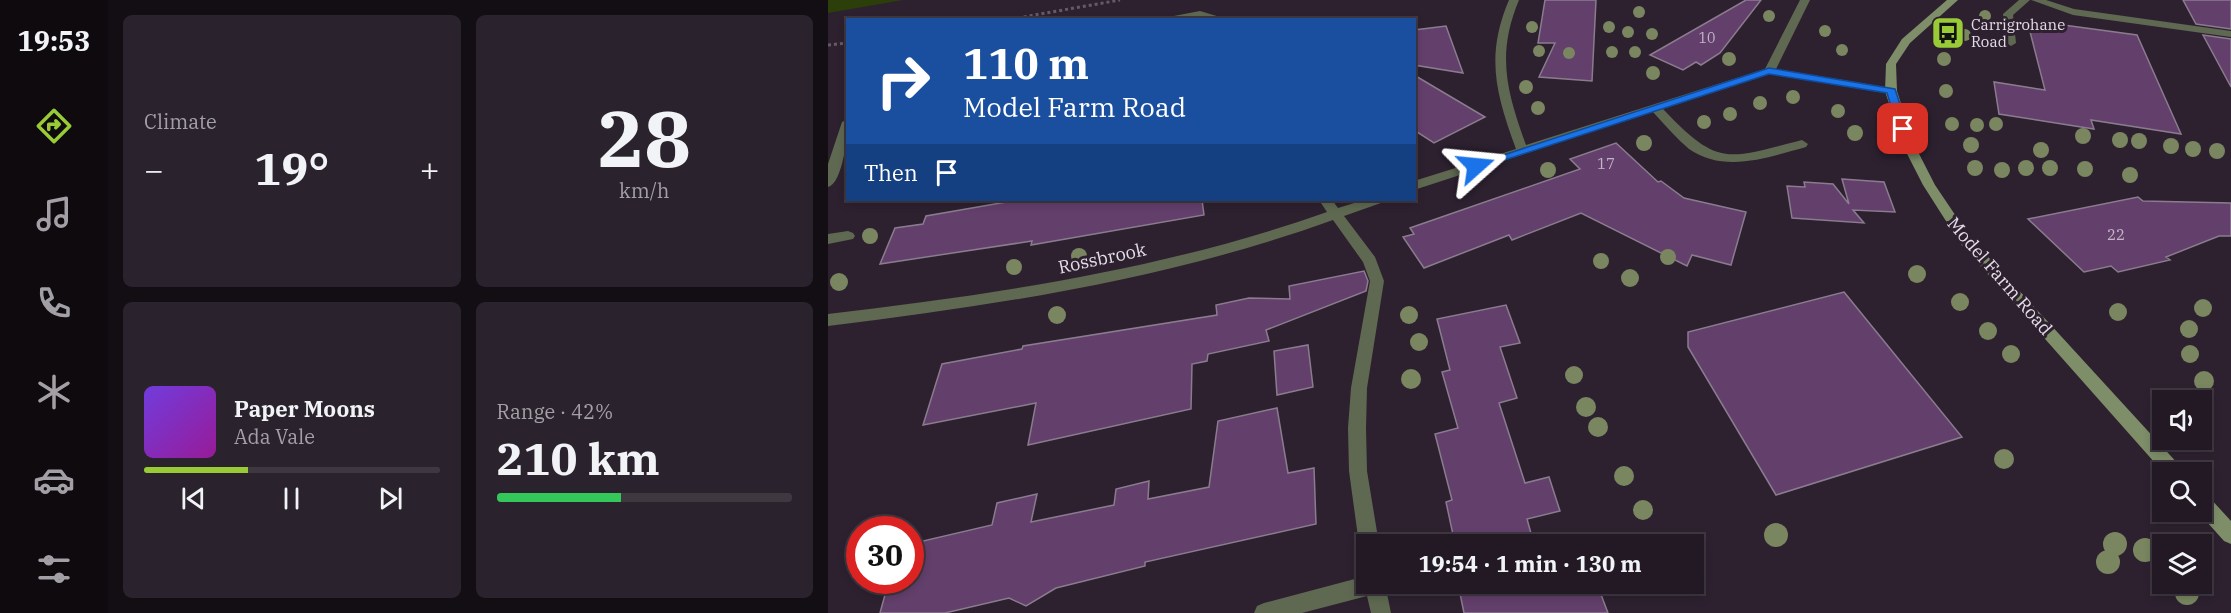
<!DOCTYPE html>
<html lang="en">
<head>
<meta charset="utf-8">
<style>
  :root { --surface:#221924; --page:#2a222c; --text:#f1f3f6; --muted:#a2a0a6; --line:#3f3841; --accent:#99cb36 }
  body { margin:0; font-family:"IBM Plex Serif",serif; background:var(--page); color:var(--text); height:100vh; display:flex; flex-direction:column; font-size:22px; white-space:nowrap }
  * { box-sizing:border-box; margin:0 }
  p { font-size:20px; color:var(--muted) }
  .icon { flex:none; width:33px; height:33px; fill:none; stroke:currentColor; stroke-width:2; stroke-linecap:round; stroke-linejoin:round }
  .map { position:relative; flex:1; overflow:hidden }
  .panel { display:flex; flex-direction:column; gap:15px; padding:15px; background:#130e14; width:720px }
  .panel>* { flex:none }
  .banner { position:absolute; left:18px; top:18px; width:570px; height:183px; border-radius:0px; box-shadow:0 3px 9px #0003,0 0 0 2px var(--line); background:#1a4fa0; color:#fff; overflow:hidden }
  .fabs { position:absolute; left:1324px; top:390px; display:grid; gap:12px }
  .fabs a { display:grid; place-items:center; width:60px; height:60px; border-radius:0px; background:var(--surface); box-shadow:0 3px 9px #0003,0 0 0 2px var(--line); font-size:30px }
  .speed { position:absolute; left:18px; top:516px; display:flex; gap:12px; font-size:30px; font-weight:700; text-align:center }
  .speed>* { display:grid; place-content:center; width:78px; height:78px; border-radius:50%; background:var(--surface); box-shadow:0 3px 9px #0003,0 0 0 2px var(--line); line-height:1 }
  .speed .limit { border:9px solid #d22; background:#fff; color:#111 }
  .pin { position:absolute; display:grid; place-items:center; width:51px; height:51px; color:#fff; margin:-26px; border-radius:12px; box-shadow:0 3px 9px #0006 }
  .me { position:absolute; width:66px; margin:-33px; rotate:72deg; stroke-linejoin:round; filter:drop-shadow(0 0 4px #0008) }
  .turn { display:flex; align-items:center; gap:21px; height:126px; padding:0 18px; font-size:27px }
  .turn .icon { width:78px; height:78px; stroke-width:2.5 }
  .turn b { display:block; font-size:42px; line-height:51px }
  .then { display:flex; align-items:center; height:57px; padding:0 18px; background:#0003; gap:12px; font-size:22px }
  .big { font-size:45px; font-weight:700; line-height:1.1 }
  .panel .widget { flex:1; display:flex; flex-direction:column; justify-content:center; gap:9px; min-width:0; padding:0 21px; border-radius:9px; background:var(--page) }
  .panel .dial { align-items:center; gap:0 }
  .dial b { font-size:78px; line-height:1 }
  .song { display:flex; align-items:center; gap:18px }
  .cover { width:72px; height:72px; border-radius:9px; background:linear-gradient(135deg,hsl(260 70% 55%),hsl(300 70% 35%)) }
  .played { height:6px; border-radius:3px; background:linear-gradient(90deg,var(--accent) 35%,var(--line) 35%) }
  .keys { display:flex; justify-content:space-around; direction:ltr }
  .heat { display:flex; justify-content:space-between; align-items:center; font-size:33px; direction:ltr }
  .charge { height:9px; border-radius:4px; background:linear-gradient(90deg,#34c759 42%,var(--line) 0) }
  .panel .tiles { flex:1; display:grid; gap:15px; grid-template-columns:repeat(2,1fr) }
  .trip { position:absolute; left:528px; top:534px; width:348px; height:60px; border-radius:0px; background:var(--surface); box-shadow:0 3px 9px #0003,0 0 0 2px var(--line); font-weight:700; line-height:60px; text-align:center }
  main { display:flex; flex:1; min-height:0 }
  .dock { display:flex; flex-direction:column; width:108px; justify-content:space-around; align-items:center; background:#0e0a0e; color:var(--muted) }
  .dock .icon { width:42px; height:42px }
  .dock .on { color:var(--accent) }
  .dock b { font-size:27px; color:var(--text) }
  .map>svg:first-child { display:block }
  .green { fill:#2c3e0a }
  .building { fill:#633f6c; stroke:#8a7c8e; stroke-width:1.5 }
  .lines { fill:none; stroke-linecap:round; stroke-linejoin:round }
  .path { stroke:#655b68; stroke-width:3; stroke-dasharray:3 3; stroke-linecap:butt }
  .service { fill:#5f6951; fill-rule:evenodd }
  .minor { fill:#5f6951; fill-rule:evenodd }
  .secondary { fill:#7e8e69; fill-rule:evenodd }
  .tree { fill:#798660 }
  .route { fill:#1a73e8; stroke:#114b97; stroke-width:1.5 }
  .labels { text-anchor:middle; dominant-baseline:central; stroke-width:6; stroke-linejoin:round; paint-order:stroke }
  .far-number-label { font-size:14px; fill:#c4b5c8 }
  .far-poi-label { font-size:15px; fill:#e4dce6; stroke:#2d2130; text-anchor:start }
  .number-label { font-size:15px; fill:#c4b5c8 }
  .street-label { font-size:18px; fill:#e4dce6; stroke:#2d2130 }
</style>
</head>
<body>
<main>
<nav class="dock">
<b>19:53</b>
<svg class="icon on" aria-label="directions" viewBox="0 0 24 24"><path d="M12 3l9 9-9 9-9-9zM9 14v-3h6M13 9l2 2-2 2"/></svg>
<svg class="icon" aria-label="music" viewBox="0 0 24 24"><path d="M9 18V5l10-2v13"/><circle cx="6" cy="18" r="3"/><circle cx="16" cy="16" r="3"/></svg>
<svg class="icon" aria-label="phone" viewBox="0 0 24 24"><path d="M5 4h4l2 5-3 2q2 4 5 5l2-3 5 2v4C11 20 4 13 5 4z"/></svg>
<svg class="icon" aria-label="climate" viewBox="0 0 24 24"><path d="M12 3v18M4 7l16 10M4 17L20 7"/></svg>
<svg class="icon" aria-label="car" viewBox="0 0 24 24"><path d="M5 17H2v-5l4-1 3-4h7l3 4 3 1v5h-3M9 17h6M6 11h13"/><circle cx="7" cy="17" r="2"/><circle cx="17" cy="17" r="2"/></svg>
<svg class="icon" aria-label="filters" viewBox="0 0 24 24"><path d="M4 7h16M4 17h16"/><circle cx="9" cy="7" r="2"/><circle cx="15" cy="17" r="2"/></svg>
</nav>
<section class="panel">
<div class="tiles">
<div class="widget"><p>Climate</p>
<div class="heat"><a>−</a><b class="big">19°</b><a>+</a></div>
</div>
<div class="widget dial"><b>28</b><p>km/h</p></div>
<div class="widget">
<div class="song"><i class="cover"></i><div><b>Paper Moons</b><p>Ada Vale</p></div></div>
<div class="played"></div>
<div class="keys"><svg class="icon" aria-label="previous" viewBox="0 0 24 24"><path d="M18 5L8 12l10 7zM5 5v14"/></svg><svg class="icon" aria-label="pause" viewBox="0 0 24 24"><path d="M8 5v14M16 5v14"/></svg><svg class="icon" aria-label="next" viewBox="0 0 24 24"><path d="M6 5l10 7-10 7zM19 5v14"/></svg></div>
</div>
<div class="widget"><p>Range · 42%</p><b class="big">210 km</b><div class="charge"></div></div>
</div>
</section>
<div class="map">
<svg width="1403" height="613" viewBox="0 0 1403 613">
  <rect width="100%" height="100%" fill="#2d2130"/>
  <path class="green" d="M 0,0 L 75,0 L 0,13 Z"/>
  <g class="building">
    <path d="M 717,0 L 768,0 L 764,81 L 711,77 L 727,43 L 710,43 Z"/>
    <path d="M 918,0 L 933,0 L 892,53 L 873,65 L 868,62 L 855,70 L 822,55 Z"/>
    <path d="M 1355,0 L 1403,0 L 1403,29 L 1368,24 Z"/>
    <path d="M 1199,20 L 1309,35 L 1353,134 L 1263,120 L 1266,129 L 1171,114 L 1166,82 L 1217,90 Z"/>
    <path d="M 618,26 L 635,73 L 586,65 L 586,30 Z"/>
    <path d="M 1375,35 L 1403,39 L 1403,87 Z"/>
    <path d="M 586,75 L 657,117 L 606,143 L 586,130 Z"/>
    <path d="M 788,143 L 830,182 L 833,181 L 856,198 L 918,212 L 903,265 L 864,255 L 859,266 L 753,213 L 684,240 L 681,235 L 596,268 L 575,237 L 586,234 L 582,228 L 752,169 L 742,159 Z"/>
    <path d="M 1014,179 L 1056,182 L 1067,212 L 1025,210 L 1036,223 L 964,218 L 959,186 L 977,187 L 976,182 L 1005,184 L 1021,204 Z"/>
    <path d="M 1310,197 L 1315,201 L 1403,203 L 1403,236 L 1391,236 L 1338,257 L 1342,260 L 1290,272 L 1283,266 L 1256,272 L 1200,219 Z"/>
    <path d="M 190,200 L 374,200 L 376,215 L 203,245 L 204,241 L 52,264 L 67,228 L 95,224 L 98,216 Z"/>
    <path d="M 536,271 L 540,281 L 538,291 L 438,330 L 441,341 L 380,354 L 379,361 L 364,364 L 363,409 L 200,445 L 208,403 L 95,425 L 114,364 L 194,349 L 195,346 L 389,315 L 388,305 L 421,298 L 462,299 L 461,286 Z"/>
    <path d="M 1016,292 L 1134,437 L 948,495 L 860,347 L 860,332 Z"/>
    <path d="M 678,305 L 692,343 L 672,347 L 689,398 L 671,403 L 697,483 L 721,477 L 732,511 L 699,519 L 706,544 L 627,544 L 618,502 L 624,500 L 607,434 L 630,428 L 614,372 L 622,370 L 609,319 Z"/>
    <path d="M 480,345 L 485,387 L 449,395 L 446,351 Z"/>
    <path d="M 449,408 L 460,473 L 486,468 L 488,524 L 317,562 L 317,566 L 228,588 L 198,606 L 181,598 L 117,613 L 52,613 L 61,580 L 82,580 L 82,544 L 164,525 L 169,503 L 209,494 L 203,522 L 286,505 L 288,489 L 321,481 L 320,499 L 381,487 L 390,421 Z"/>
    <path d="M 630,584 L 769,584 L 780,613 L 636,613 Z"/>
  </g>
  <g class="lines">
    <g class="path">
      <path d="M 178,20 L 292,0"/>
      <path d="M 0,45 L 20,43"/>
    </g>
    <g class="service">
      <path d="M 1191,0 L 1202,0 L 1185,15 L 1188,43 L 1183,46 L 1178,43 L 1175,14 Z"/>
      <path d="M 1203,0 L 1218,0 L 1246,9 L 1403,31 L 1403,37 L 1245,15 Z"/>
    </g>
    <g class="minor">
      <path d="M 681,0 L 691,0 C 668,55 679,92 698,145 L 937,69 L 972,0 L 982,0 L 948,69 L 1063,88 L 1069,91 L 1063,94 L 942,74 L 835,109 C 891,168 899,159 974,140 L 980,144 L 978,147 C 941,157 897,174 861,149 C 848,138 837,125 825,112 L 586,190 L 586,181 L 688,149 C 668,94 657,56 681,0 Z"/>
      <path d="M 372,11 L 402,20 L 372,17 L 325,20 Z"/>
      <path d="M 20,119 C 20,133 15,183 0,187 L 0,164 L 14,122 Z"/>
      <path d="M 491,200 L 504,200 L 510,208 L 536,200 L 555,200 L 553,203 L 516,216 L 547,257 L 556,281 L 539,388 L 538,428 L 539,471 L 551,544 L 538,544 L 538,552 L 534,550 L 531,544 L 521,471 L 520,428 L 523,388 L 542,281 L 535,262 L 505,220 C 342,279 171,305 0,326 L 0,314 C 169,294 338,269 499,212 Z"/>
      <path d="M 20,231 L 25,233 L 27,236 L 25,239 L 0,244 L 0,234 Z"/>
      <path d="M 538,576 L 538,584 L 557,584 L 563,613 L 543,613 L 539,596 L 474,613 L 426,613 L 429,606 L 436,603 Z"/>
    </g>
    <g class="secondary">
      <path d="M 1119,0 L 1130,0 L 1082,43 L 1068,64 L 1069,91 L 1086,144 L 1107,185 L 1142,237 L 1352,466 L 1355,472 L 1335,472 L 1132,243 L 1095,185 L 1074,144 L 1057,91 L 1058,64 L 1074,39 Z"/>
      <path d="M 1374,495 L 1381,497 L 1403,521 L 1403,544 L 1396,541 L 1370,512 L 1374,512 Z"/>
    </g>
  </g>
  <g class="tree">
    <circle cx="811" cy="12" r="6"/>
    <circle cx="941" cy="16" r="6"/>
    <circle cx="1157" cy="16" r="6"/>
    <circle cx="704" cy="27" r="6"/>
    <circle cx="781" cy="27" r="6"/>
    <circle cx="997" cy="31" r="6"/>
    <circle cx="800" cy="32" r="6"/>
    <circle cx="824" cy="34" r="6"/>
    <circle cx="1137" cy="35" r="6"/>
    <circle cx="1014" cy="50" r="6"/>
    <circle cx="711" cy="51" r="6"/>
    <circle cx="784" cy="52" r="6"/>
    <circle cx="807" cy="52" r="6"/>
    <circle cx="741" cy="53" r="6"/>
    <circle cx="901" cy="59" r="7"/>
    <circle cx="1116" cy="59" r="7"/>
    <circle cx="825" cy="73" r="7"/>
    <circle cx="698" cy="87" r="7"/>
    <circle cx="1118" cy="91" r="7"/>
    <circle cx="965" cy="97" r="7"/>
    <circle cx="932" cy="103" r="7"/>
    <circle cx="710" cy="108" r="7"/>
    <circle cx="1010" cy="111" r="7"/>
    <circle cx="902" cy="114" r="7"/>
    <circle cx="876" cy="122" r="7"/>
    <circle cx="1124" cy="124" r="7"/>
    <circle cx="1168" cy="124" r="7"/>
    <circle cx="1149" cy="125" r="7"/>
    <circle cx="1027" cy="133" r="8"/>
    <circle cx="1255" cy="136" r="8"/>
    <circle cx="1292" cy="140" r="8"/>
    <circle cx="1311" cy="141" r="8"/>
    <circle cx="816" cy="143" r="8"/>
    <circle cx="1143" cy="145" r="8"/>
    <circle cx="1343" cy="146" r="8"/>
    <circle cx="1365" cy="149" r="8"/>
    <circle cx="1213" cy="150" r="8"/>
    <circle cx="1389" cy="151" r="8"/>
    <circle cx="1147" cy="168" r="8"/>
    <circle cx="1198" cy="168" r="8"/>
    <circle cx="1222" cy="168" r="8"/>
    <circle cx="1257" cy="169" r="8"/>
    <circle cx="720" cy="170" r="8"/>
    <circle cx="1174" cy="170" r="8"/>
    <circle cx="1302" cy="175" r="8"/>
    <circle cx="42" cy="236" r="8"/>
    <circle cx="251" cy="256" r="8"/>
    <circle cx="840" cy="257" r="8"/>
    <circle cx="773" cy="261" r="8"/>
    <circle cx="186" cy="267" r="8"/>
    <circle cx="1089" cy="274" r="9"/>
    <circle cx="802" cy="278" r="9"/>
    <circle cx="11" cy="282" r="9"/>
    <circle cx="1132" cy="302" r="9"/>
    <circle cx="1375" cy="308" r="9"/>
    <circle cx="1290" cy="312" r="9"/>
    <circle cx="229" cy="315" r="9"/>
    <circle cx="581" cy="315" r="9"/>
    <circle cx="1361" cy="329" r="9"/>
    <circle cx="1160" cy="331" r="9"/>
    <circle cx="591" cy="342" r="9"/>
    <circle cx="1183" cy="354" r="9"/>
    <circle cx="1362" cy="354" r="9"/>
    <circle cx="746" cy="375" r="9"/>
    <circle cx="583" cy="379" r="10"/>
    <circle cx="1376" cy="381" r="10"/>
    <circle cx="758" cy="407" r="10"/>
    <circle cx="770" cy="427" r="10"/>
    <circle cx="1176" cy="459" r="10"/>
    <circle cx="796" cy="476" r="10"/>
    <circle cx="815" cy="510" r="10"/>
    <circle cx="948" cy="535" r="12"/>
    <circle cx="1287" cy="544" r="12"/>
    <circle cx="1317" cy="550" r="12"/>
    <circle cx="1280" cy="562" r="12"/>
    <circle cx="1359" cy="593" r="12"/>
  </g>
  <path class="route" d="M 941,68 L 1067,89 L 1080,129 L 1075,133 L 1070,129 L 1059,93 L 941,74 L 652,168 L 642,166 Z"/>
  <defs>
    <symbol id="bus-square" viewBox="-11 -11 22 22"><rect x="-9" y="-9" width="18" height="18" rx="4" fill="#99cb36" stroke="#2d2130"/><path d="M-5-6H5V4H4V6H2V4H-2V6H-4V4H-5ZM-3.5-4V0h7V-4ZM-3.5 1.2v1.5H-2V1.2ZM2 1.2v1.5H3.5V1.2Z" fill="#111"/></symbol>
  </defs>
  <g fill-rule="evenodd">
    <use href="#bus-square" x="1101" y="14" width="38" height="38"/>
  </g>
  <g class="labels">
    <g class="far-number-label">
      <text x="879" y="38">10</text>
    </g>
    <g class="far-poi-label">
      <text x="1143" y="24">Carrigrohane<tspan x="1143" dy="17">Road</tspan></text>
    </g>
    <g class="number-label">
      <text x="778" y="163">17</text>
      <text x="1288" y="234">22</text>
    </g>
    <g class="street-label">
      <text transform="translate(274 258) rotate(-12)">Rossbrook</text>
      <text transform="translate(1172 276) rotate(49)">Model Farm Road</text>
    </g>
  </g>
</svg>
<div class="fabs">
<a><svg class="icon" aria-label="sound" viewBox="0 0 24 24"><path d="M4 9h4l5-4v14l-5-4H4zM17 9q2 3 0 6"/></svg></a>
<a><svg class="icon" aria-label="search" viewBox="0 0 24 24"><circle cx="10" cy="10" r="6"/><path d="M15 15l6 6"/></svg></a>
<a><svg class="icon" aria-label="layers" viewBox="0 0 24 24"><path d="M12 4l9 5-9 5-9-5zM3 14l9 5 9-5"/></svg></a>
</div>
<div class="speed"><div class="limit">30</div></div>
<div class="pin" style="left:1075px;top:129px;background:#d93025"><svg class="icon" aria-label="arrive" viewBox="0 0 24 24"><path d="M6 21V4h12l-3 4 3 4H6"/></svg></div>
<svg class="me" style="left:648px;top:166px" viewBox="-20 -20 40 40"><path d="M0-17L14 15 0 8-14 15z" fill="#1a73e8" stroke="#fff" stroke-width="4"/></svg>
<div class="trip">19:54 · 1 min · 130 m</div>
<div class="banner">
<div class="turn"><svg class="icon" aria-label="right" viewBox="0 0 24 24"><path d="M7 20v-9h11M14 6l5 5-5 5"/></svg><div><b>110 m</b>Model Farm Road</div></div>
<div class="then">Then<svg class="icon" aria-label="arrive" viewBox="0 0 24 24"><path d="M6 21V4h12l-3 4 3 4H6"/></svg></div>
</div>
</div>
</main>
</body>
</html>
